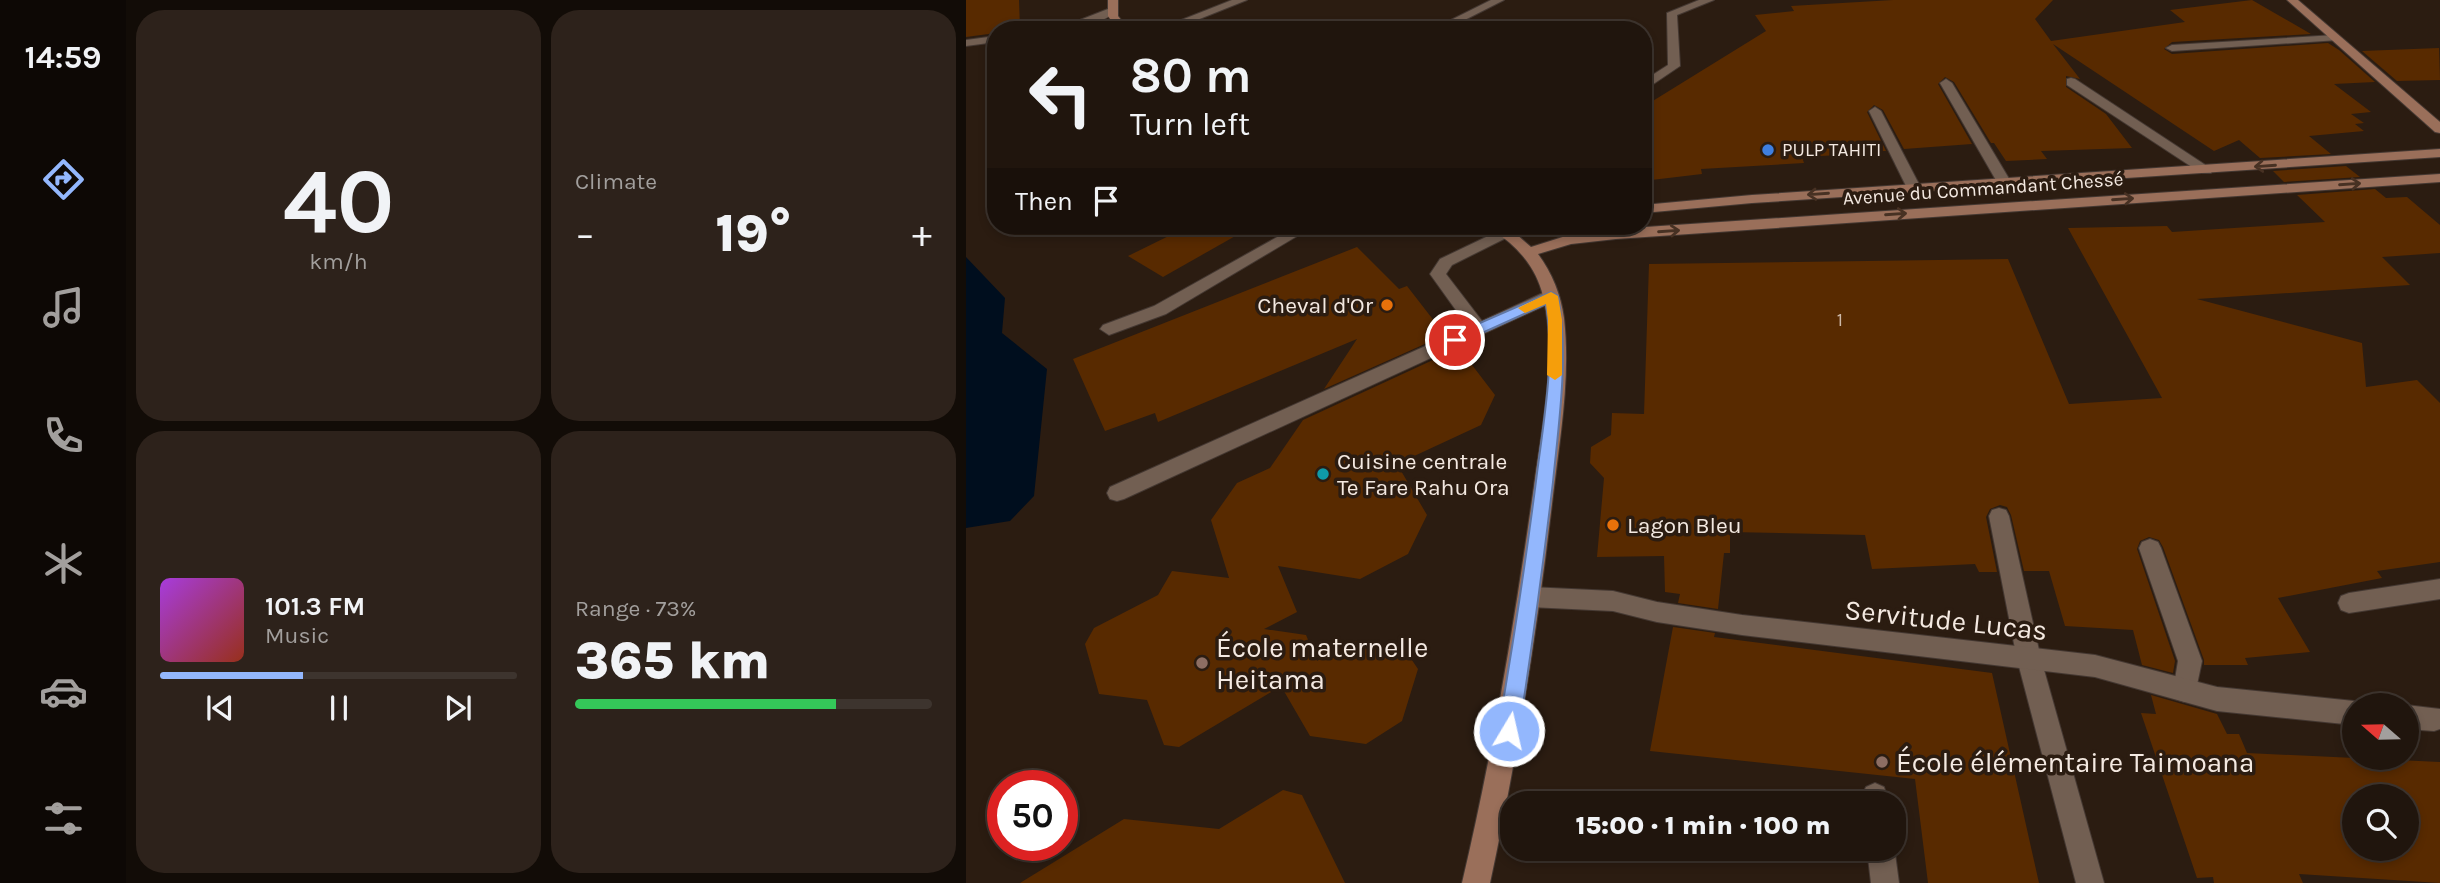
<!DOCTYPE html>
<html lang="en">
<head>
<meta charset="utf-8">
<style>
  :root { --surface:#20150d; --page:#2d221b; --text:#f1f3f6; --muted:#a29f9d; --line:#3d342e; --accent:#93b7fd }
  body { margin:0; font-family:Karla,sans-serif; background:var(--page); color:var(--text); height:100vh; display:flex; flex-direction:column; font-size:26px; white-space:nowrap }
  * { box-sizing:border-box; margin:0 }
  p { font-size:23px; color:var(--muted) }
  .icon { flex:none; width:38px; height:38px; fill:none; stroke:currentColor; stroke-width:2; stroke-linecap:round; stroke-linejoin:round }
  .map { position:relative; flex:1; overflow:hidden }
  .details { display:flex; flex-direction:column; gap:10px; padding:10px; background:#120c07; width:840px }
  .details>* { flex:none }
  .banner { position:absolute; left:21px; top:21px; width:665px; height:214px; border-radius:28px; box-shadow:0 4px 10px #0003,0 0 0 2px var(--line); background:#20150d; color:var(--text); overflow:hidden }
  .needle { width:46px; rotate:290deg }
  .tools { position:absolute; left:1376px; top:693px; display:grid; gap:14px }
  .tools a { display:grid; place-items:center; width:77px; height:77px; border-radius:50%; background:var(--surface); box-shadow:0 4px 10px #0003,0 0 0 2px var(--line); font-size:35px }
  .speed { position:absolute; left:21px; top:770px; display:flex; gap:14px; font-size:35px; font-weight:700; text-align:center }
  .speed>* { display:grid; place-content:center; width:91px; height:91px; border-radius:50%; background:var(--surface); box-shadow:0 4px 10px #0003,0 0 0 2px var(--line); line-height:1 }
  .speed .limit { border:10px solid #d22; background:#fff; color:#111 }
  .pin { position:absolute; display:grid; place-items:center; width:60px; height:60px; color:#fff; margin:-30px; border:4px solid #fff; border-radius:50%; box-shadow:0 2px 7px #0007 }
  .me { position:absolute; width:77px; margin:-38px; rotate:9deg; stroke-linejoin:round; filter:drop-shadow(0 0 5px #0008) }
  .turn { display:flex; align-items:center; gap:24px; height:147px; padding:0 28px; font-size:32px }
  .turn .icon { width:91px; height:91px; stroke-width:2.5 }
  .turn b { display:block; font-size:49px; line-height:60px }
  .then { display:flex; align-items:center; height:66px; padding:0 28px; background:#0003; gap:14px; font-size:26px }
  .big { font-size:52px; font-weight:800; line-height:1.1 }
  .details .tile { flex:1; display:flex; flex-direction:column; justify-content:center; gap:10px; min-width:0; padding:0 24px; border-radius:28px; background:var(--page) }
  .details .dial { align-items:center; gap:0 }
  .dial b { font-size:91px; line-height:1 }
  .song { display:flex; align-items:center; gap:21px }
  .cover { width:84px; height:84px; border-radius:10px; background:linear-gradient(135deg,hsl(280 70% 55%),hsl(10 70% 35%)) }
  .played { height:7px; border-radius:4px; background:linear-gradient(90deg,var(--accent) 40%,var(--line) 40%) }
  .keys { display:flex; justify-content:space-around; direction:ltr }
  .heat { display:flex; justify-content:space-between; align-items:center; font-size:38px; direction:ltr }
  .charge { height:10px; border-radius:5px; background:linear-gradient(90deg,#34c759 73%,var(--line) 0) }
  .details .tiles { flex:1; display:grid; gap:10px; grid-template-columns:repeat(2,1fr) }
  .trip { position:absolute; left:534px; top:791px; width:406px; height:70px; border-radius:28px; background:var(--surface); box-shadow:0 4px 10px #0003,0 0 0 2px var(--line); font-weight:800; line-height:70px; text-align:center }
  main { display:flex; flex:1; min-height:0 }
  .dock { display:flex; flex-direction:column; width:126px; justify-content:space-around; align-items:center; background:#0d0805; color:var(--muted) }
  .dock .icon { width:49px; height:49px }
  .dock .current { color:var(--accent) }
  .dock b { font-size:32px; color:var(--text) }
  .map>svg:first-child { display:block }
  .water { fill:#000e1e }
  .building { fill:#582a00; fill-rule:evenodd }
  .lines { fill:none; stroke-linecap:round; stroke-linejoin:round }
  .service-casing { stroke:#443832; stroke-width:2 }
  .minor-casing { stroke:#443832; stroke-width:2 }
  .secondary-casing { stroke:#443832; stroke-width:2 }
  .service { fill:#725f52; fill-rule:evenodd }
  .minor { fill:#725f52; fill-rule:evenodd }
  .secondary { fill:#9a6f5a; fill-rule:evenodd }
  .oneway { stroke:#473123 }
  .route { fill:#93b7fd; stroke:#6077a4; stroke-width:2 }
  .slow { fill:#f59e0b }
  .shop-dot { fill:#3f7fe0; stroke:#2b1c11; stroke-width:2.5 }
  .food-dot { fill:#e8710a; stroke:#2b1c11; stroke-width:2.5 }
  .culture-dot { fill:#0f9aa8; stroke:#2b1c11; stroke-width:2.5 }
  .education-dot { fill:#8d6e63; stroke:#2b1c11; stroke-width:2.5 }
  .labels { text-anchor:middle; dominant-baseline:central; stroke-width:7; stroke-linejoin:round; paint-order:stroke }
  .far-poi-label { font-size:19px; fill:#f4e9e1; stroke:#2b1c11; text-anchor:start }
  .far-street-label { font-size:19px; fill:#f4e9e1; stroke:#2b1c11 }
  .number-label { font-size:19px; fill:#cdb9a9 }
  .poi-label { font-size:23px; fill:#f4e9e1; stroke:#2b1c11; text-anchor:start }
  .near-street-label { font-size:28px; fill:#f4e9e1; stroke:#2b1c11 }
  .near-poi-label { font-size:28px; fill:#f4e9e1; stroke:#2b1c11; text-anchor:start }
</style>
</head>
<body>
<main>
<nav class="dock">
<b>14:59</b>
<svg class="icon current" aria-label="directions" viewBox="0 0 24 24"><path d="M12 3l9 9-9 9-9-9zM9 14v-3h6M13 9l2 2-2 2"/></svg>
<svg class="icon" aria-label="music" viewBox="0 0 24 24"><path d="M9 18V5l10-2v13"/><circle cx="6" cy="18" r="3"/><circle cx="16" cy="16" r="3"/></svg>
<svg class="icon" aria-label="phone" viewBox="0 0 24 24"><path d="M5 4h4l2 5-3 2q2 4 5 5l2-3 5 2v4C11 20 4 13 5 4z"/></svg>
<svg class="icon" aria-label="climate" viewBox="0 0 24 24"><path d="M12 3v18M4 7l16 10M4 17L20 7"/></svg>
<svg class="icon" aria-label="car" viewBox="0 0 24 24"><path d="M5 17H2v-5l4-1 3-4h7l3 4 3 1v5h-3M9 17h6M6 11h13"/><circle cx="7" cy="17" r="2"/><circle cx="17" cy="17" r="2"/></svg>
<svg class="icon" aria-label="filters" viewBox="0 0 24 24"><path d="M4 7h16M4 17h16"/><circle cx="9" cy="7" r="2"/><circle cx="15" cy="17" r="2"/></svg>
</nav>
<section class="details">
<div class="tiles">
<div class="tile dial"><b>40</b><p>km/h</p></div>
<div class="tile"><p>Climate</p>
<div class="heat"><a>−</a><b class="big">19°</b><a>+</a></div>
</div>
<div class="tile">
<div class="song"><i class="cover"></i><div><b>101.3 FM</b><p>Music</p></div></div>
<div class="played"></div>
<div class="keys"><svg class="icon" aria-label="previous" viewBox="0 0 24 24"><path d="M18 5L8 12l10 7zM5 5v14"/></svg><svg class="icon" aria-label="pause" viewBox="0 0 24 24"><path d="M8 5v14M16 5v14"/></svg><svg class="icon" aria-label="next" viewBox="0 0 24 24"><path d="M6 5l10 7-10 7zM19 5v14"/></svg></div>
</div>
<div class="tile"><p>Range · 73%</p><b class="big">365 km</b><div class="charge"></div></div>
</div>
</section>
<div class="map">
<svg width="1474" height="883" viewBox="0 0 1474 883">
  <rect width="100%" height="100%" fill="#2b1c11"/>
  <path class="water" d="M 0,257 L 39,298 L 36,333 L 81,369 L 68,496 L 44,521 L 0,528 Z"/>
  <g class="building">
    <path d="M 0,0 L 53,0 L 54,29 L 30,30 L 30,33 L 0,37 Z"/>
    <path d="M 927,0 L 1087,0 L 1069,19 L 1085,41 L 1219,22 L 1204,10 L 1286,0 L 1345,34 L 1206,42 L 1198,49 L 1206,54 L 1362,43 L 1373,50 L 1409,82 L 1368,84 L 1405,112 L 1385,114 L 1398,123 L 1389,124 L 1398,131 L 1343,136 L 1365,154 L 1294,158 L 1273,140 L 1248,151 L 1087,44 L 1114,79 L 1100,76 L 1100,87 L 1140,114 L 1166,148 L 1075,151 L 1081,159 L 1040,161 L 1028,143 L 1025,143 L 988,82 L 979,77 L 972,84 L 1006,144 L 938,149 L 917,110 L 908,105 L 901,112 L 920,151 L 911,151 L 912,153 L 836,157 L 838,163 L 735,169 L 736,174 L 677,181 L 677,107 L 800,31 L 789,15 L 828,11 L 825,6 Z"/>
    <path d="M 1473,48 L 1474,80 L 1431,81 L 1396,51 Z"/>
    <path d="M 1380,166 L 1394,177 L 1318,182 L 1307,171 Z"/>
    <path d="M 1409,189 L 1420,198 L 1441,197 L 1474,225 L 1474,253 L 1416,257 L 1444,285 L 1231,299 L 1396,343 L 1400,387 L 1451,380 L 1474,403 L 1474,562 L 1411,571 L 1416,578 L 1312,598 L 1344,652 L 1279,658 L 1282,665 L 1238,665 L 1238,660 L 1197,547 L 1193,540 L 1183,537 L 1174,541 L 1171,549 L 1209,661 L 1207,673 L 1176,665 L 1167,630 L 1099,626 L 1083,571 L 1058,571 L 1045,515 L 1041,507 L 1034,505 L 1024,509 L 1020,517 L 1031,572 L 1013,572 L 1009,564 L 906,569 L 899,535 L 764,532 L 764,553 L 758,553 L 752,609 L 712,603 L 714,594 L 699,592 L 698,556 L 631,557 L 638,478 L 624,463 L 625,447 L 645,435 L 646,413 L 678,414 L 683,264 L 1042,259 L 1103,404 L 1196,398 L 1102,228 L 1201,226 L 1206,232 L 1359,222 L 1331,195 Z"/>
    <path d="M 223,226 L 287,226 L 197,277 L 162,256 Z"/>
    <path d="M 391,247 L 433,289 L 441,286 L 479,335 L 358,389 L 391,339 L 192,422 L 189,413 L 139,431 L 107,359 Z"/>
    <path d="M 493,348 L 529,395 L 515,425 L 431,464 L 461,515 L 442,554 L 394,579 L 312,566 L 331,612 L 298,629 L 340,635 L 351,661 L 386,641 L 437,647 L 452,669 L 436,721 L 400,744 L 344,736 L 315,686 L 213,747 L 198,745 L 181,700 L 133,694 L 119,644 L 128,628 L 192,595 L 206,571 L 263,578 L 245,520 L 271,483 L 304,468 L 337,420 Z"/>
    <path d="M 707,627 L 749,633 L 748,637 L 1026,673 L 1073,883 L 962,883 L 949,779 L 684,751 Z"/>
    <path d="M 1185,695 L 1251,714 L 1261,734 L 1273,734 L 1281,753 L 1474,762 L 1474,883 L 1333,874 L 1337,883 L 1248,883 L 1247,877 L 1231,878 L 1175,713 L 1190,714 ZM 1388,796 L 1440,796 L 1440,849 L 1388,849 Z"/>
    <path d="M 317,790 L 336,795 L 379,883 L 54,883 L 158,819 L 253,829 Z"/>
  </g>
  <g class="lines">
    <defs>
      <g id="service">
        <path d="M 1105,78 L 1109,79 L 1247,170 L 1245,173 L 1235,173 L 1101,85 L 1101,79 Z"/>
        <path d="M 909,107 L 915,111 L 955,188 L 953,191 L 943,191 L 941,188 L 903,111 Z"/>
        <path d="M 331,226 L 348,226 L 200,314 L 143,335 L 134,329 L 137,325 L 188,306 Z"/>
        <path d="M 541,227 L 549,232 L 546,235 L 486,265 L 480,274 L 516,321 L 579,292 L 591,292 L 593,296 L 591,300 L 158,499 L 151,501 L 144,499 L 141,493 L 144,487 L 502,327 L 464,274 L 474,259 Z"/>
        <path d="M 1033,508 L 1040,510 L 1043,516 L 1075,659 L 1138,883 L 1110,883 L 1051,659 L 1023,516 L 1026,510 Z"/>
        <path d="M 1184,539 L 1192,542 L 1195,548 L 1236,661 L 1228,699 L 1219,702 L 1210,699 L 1207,691 L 1212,661 L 1173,548 L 1176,542 Z"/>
        <path d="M 909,783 L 918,787 L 923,803 L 897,803 L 896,796 L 900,787 Z"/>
        <path d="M 928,846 L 933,883 L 905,883 L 901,849 L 928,849 Z"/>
      </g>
      <g id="minor">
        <path d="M 266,0 L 281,0 L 206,30 L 190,30 Z"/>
        <path d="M 525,0 L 538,0 L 479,30 L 465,30 Z"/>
        <path d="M 733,0 L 748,0 L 711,15 L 714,66 L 677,91 L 677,81 L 702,65 L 701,13 Z"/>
        <path d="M 142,9 L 151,11 C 131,27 102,30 77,30 L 114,20 Z"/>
        <path d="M 1369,35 L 1373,36 L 1373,40 L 1206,51 L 1200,48 L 1206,45 Z"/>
        <path d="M 30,36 L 30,42 L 0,46 L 0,40 Z"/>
        <path d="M 980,79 L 986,83 L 1045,182 L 1043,185 L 1038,186 L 1031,182 L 974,83 Z"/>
        <path d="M 1474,579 L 1474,599 L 1383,613 L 1375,610 L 1372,603 L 1375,596 L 1383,593 Z"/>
        <path d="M 564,587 L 647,591 L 691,602 L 776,615 L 1129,655 L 1251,687 L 1388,701 L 1397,705 L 1388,705 L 1388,725 L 1251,711 L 1129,677 L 776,635 L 691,622 L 647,611 L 564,607 L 556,604 L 553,597 L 556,590 Z"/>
        <path d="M 1439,705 L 1440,705 L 1474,709 L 1474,729 L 1468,731 L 1440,729 Z"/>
      </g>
      <g id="secondary">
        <path d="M 142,0 L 152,0 L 152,16 L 163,30 L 152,30 L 142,16 Z"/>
        <path d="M 1321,0 L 1332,0 L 1474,122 L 1474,133 L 1469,132 Z"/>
        <path d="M 1474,149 L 1474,157 L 786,203 L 677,213 L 677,205 L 786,195 Z"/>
        <path d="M 1474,174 L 1474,182 L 650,239 L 605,244 L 572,254 C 586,273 595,295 598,318 C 605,380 593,443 586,504 C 571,631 551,758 524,883 L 496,883 C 527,752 549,619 568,486 C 576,425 592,357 577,296 C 572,275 560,257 544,243 C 537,237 529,232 524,226 L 541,226 L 565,247 L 603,235 L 650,229 Z"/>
      </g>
    </defs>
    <use href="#service" class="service-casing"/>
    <use href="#minor" class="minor-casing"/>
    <use href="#secondary" class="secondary-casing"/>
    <use href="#service" class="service"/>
    <use href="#minor" class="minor"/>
    <use href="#secondary" class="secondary"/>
  </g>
  <defs><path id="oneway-shaft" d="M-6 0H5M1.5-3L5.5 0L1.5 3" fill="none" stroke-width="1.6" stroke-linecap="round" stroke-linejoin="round" transform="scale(1.75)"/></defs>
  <g class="oneway">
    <use href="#oneway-shaft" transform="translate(1299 166) rotate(176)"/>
    <use href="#oneway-shaft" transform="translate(1384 184) rotate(-4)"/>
    <use href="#oneway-shaft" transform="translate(852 194) rotate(176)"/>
    <use href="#oneway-shaft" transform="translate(1157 199) rotate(-4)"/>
    <use href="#oneway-shaft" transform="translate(930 214) rotate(-4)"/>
    <use href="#oneway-shaft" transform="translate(703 231) rotate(-4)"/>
  </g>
  <path class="route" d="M 585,292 L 592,296 C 603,357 593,421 587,482 C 577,566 566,648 553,731 L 550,738 L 543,741 L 535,738 L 532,731 C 547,645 560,560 571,473 C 578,419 589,359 580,304 L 494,343 L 489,344 L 482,340 L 484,336 Z"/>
  <path class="slow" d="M 585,292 L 592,296 L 596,320 L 596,375 L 589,380 L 581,375 L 582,320 L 580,304 L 559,313 L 552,308 Z"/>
  <circle class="shop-dot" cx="802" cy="150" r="7"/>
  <g class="food-dot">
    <circle cx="421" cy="305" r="7"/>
    <circle cx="647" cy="525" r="7"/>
  </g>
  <circle class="culture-dot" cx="357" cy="474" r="7"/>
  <g class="education-dot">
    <circle cx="236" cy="663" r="7"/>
    <circle cx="916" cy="762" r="7"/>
  </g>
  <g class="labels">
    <g class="far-poi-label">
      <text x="816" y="150">PULP TAHITI</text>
    </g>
    <g class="far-street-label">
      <text transform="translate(1017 189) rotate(-4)">Avenue du Commandant Chessé</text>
    </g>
    <g class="number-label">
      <text x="874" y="320">1</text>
    </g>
    <g class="poi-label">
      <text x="407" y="305" text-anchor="end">Cheval d'Or</text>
      <text x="371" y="461">Cuisine centrale<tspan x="371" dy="26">Te Fare Rahu Ora</tspan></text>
      <text x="661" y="525">Lagon Bleu</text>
    </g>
    <g class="near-street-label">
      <text transform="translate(980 620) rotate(6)">Servitude Lucas</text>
    </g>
    <g class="near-poi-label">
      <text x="250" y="647">École maternelle<tspan x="250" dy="32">Heitama</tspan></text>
      <text x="930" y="762">École élémentaire Taimoana</text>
    </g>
  </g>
</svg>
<div class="tools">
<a><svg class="needle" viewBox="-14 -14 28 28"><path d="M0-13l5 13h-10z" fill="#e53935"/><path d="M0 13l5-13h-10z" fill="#a29f9d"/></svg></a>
<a><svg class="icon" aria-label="search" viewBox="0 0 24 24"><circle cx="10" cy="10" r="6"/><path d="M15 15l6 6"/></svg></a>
</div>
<div class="speed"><div class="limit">50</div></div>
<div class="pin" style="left:489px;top:340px;background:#d93025"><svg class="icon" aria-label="arrive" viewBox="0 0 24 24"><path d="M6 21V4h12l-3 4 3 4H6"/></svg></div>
<svg class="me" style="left:543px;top:731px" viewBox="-20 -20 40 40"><circle r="17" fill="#93b7fd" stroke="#fff" stroke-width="3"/><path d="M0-11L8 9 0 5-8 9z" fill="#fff"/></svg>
<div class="trip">15:00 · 1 min · 100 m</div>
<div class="banner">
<div class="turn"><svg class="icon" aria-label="left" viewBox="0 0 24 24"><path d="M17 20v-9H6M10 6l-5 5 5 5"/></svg><div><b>80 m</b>Turn left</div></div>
<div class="then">Then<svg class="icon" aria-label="arrive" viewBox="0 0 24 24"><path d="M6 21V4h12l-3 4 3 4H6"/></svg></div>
</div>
</div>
</main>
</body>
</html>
